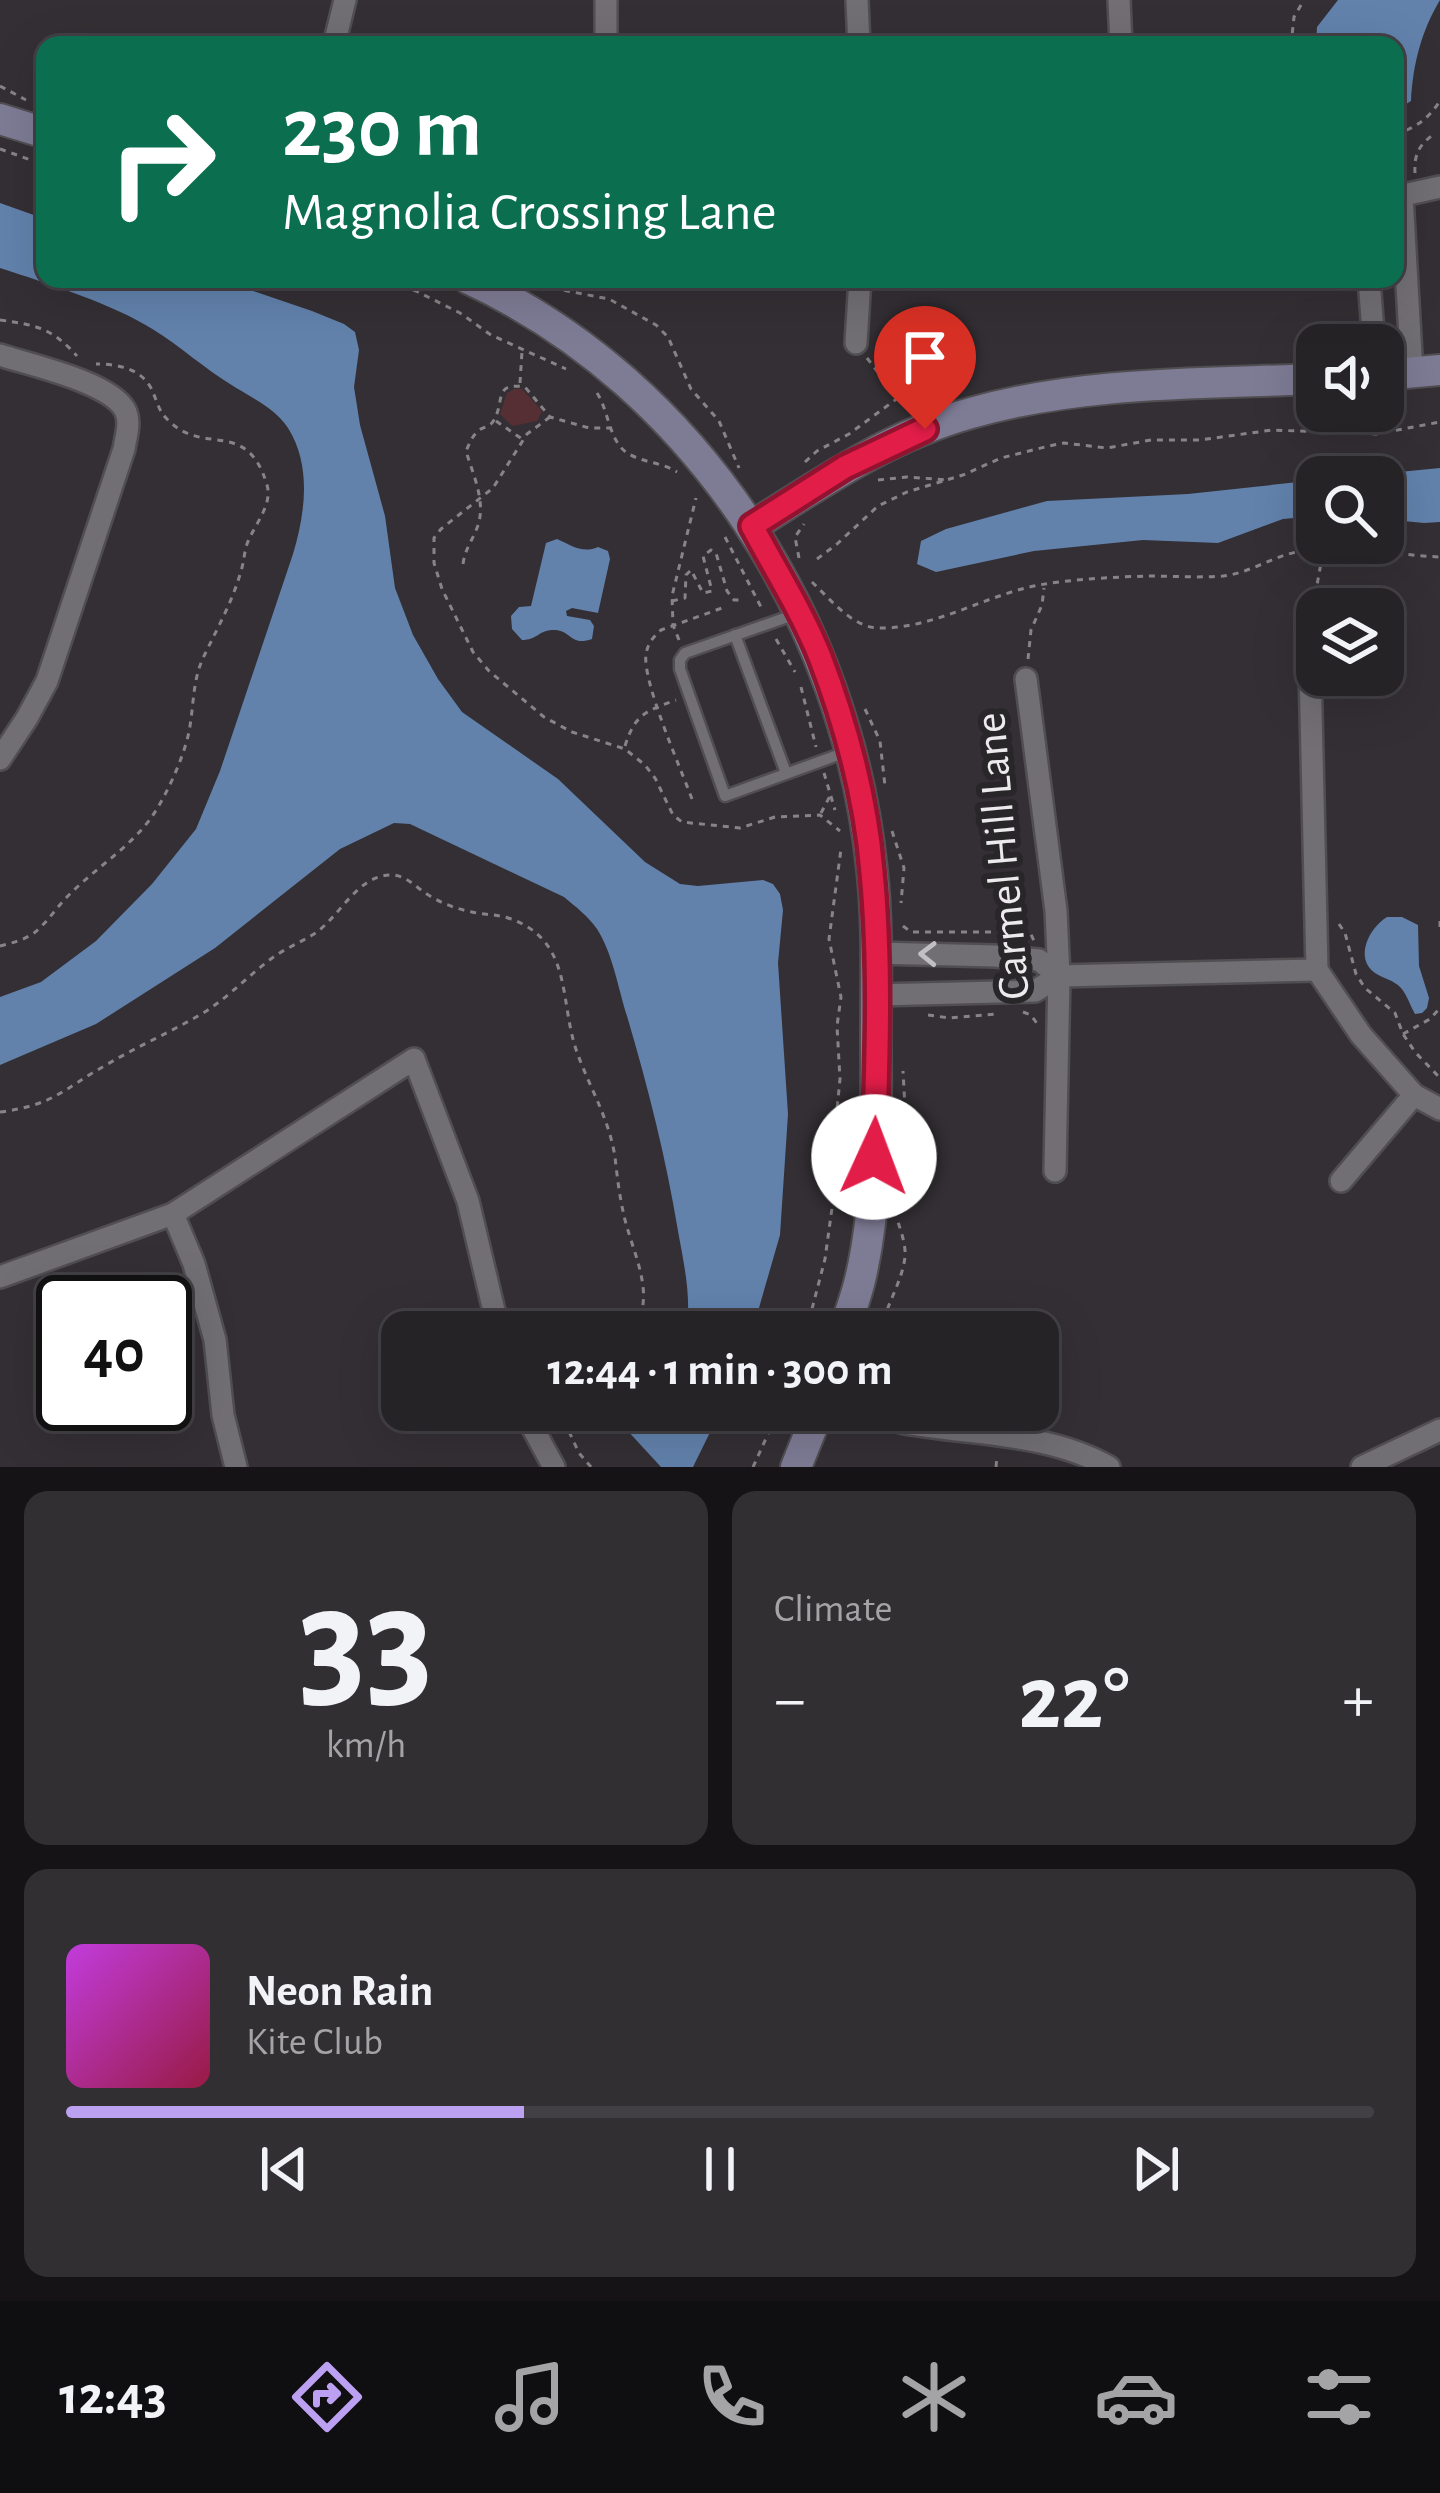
<!DOCTYPE html>
<html lang="en">
<head>
<meta charset="utf-8">
<style>
  :root { --surface:#262327; --page:#322f33; --text:#f1f3f6; --muted:#a4a4a7; --line:#424044; --accent:#bca0f2 }
  body { margin:0; font-family:"Alegreya Sans",sans-serif; background:var(--page); color:var(--text); height:100vh; display:flex; flex-direction:column; font-size:45px; white-space:nowrap }
  * { box-sizing:border-box; margin:0 }
  p { font-size:39px; color:var(--muted) }
  .icon { flex:none; width:66px; height:66px; fill:none; stroke:currentColor; stroke-width:2; stroke-linecap:round; stroke-linejoin:round }
  .map { position:relative; height:1467px; overflow:hidden }
  .sheet { display:flex; flex-direction:column; gap:24px; padding:24px; background:#151315; flex:1 }
  .sheet>* { flex:none }
  .guide { position:absolute; left:36px; top:36px; width:1368px; height:252px; border-radius:24px; box-shadow:0 12px 48px #0002,0 0 0 3px var(--line); background:#0b6e4f; color:#fff; overflow:hidden }
  .tools { position:absolute; left:1296px; top:324px; display:grid; gap:24px }
  .tools a { display:grid; place-items:center; width:108px; height:108px; border-radius:24px; background:var(--surface); box-shadow:0 12px 48px #0002,0 0 0 3px var(--line); font-size:60px }
  .speed { position:absolute; left:36px; top:1275px; display:flex; gap:24px; font-size:60px; font-weight:700; text-align:center }
  .speed>* { display:grid; place-content:center; width:156px; height:156px; border-radius:50%; background:var(--surface); box-shadow:0 12px 48px #0002,0 0 0 3px var(--line); line-height:1 }
  .speed .limit { border:6px solid #111; border-radius:18px; background:#fff; color:#111 }
  .pin { position:absolute; display:grid; place-items:center; width:102px; height:102px; color:#fff; margin:-123px -51px; border-radius:50% 50% 50% 0; rotate:-45deg; box-shadow:0 0 12px #0007 }
  .pin .icon { rotate:45deg }
  .me { position:absolute; width:132px; margin:-66px; rotate:2deg; stroke-linejoin:round; filter:drop-shadow(0 0 9px #0008) }
  .turn { display:flex; align-items:center; gap:42px; height:252px; padding:0 48px; font-size:54px }
  .turn .icon { width:156px; height:156px; stroke-width:2.5 }
  .turn b { display:block; font-size:84px; line-height:102px }
  .big { font-size:90px; font-weight:600; line-height:1.1 }
  .sheet .widget { flex:1; display:flex; flex-direction:column; justify-content:center; gap:18px; min-width:0; padding:0 42px; border-radius:24px; background:var(--page) }
  .sheet .dial { align-items:center; gap:0 }
  .dial b { font-size:156px; line-height:1 }
  .song { display:flex; align-items:center; gap:36px }
  .cover { width:144px; height:144px; border-radius:18px; background:linear-gradient(135deg,hsl(290 70% 55%),hsl(340 70% 35%)) }
  .played { height:12px; border-radius:6px; background:linear-gradient(90deg,var(--accent) 35%,var(--line) 35%) }
  .keys { display:flex; justify-content:space-around; direction:ltr }
  .heat { display:flex; justify-content:space-between; align-items:center; font-size:66px; direction:ltr }
  .sheet .tiles { flex:1; display:grid; gap:24px; grid-template-columns:1fr 1fr }
  .widget:last-child { grid-column:span 2 }
  .trip { position:absolute; left:381px; top:1311px; width:678px; height:120px; border-radius:24px; background:var(--surface); box-shadow:0 12px 48px #0002,0 0 0 3px var(--line); font-weight:600; line-height:120px; text-align:center }
  .tab-bar { display:flex; height:192px; justify-content:space-around; align-items:center; background:#0f0e10; color:var(--muted) }
  .tab-bar .icon { width:84px; height:84px }
  .tab-bar .current { color:var(--accent) }
  .tab-bar b { font-size:54px; color:var(--text) }
  .map>svg:first-child { display:block }
  .green { fill:#562f34 }
  .water { fill:#6282ac }
  .lines { fill:none; stroke-linecap:round; stroke-linejoin:round }
  .lane-casing { stroke:#514e52; stroke-width:15 }
  .street-casing { stroke:#514e52; stroke-width:26 }
  .secondary-casing { stroke:#514e52; stroke-width:34 }
  .path { stroke:#878488; stroke-width:3; stroke-dasharray:6 6; stroke-linecap:butt }
  .lane { stroke:#726f74; stroke-width:10 }
  .street { stroke:#726f74; stroke-width:21 }
  .secondary { stroke:#7e7b95; stroke-width:30 }
  .oneway { stroke:#c1bfc3 }
  .route-casing { stroke:#92132f; stroke-width:30 }
  .route { stroke:#e11d48; stroke-width:21 }
  .labels { text-anchor:middle; dominant-baseline:central; stroke-width:12; stroke-linejoin:round; paint-order:stroke }
  .street-label { font-size:45px; fill:#eceaed; stroke:#29262a }
</style>
</head>
<body>
<div class="map">
<svg width="1440" height="1467" viewBox="0 0 1440 1467">
  <rect width="100%" height="100%" fill="#332f34"/>
  <path class="green" d="M 514,389 L 522,389 L 542,411 L 537,421 L 512,426 L 500,414 L 507,393 Z"/>
  <g class="water">
    <path d="M 1338,0 L 1440,0 C 1421,32 1413,64 1411,101 L 1395,111 L 1395,45 L 1316,45 L 1317,27 Z"/>
    <path d="M 0,203 L 45,219 L 45,279 L 218,279 L 312,311 L 344,324 L 355,332 L 359,350 L 354,387 L 360,425 L 385,516 L 395,588 L 413,635 L 438,679 L 462,712 L 558,779 L 645,862 L 680,884 L 698,886 L 763,880 L 773,884 L 780,894 L 783,910 L 778,963 L 788,1114 L 780,1235 L 752,1332 L 686,1332 C 692,1299 684,1264 678,1231 C 666,1158 648,1087 627,1016 C 618,988 613,954 597,929 C 588,916 576,907 564,897 L 410,824 L 394,823 L 340,849 L 215,948 L 96,1024 L 0,1065 L 0,997 L 41,982 L 96,941 L 152,884 L 196,829 L 220,771 L 293,554 C 305,514 312,466 288,428 C 275,408 250,397 230,384 C 204,368 181,347 154,330 C 111,303 49,284 0,268 Z"/>
    <path d="M 1440,468 L 1440,522 L 1424,523 L 1383,519 L 1383,477 L 1348,477 Z"/>
    <path d="M 1317,480 L 1317,516 L 1283,519 L 1218,543 L 1143,540 L 1034,551 L 936,572 L 917,564 L 921,541 L 946,529 L 1047,501 L 1188,494 Z"/>
    <path d="M 557,539 C 571,545 582,554 598,547 L 608,551 L 610,559 L 598,613 L 572,608 L 566,611 L 567,616 L 590,620 L 594,626 L 592,639 C 569,647 572,629 552,630 C 538,631 537,640 522,640 L 512,629 L 511,616 L 519,607 L 531,606 L 546,543 Z"/>
    <path d="M 1387,917 L 1402,917 L 1418,925 L 1419,966 L 1429,998 L 1427,1008 L 1422,1013 L 1415,1014 C 1410,1005 1407,995 1401,988 C 1394,980 1384,979 1375,973 C 1354,958 1369,928 1387,917 Z"/>
    <path d="M 613,1410 L 721,1410 L 693,1467 L 661,1467 L 626,1429 Z"/>
  </g>
  <g class="lines">
    <defs>
      <g id="lane">
        <path d="M 796,614 L 685,653 L 680,660 L 680,669 L 725,796 L 849,751"/>
        <path d="M 735,635 L 786,773"/>
      </g>
      <g id="street">
        <path d="M 606,0 L 606,45"/>
        <path d="M 857,0 L 859,45"/>
        <path d="M 1119,0 L 1121,45"/>
        <path d="M 334,45 L 345,0"/>
        <path d="M 1402,196 L 1412,373"/>
        <path d="M 1395,197 L 1440,187"/>
        <path d="M 1369,279 L 1374,345"/>
        <path d="M 856,343 L 860,279"/>
        <path d="M 0,355 C 30,365 110,382 125,410 C 131,422 126,436 124,449 L 47,681 L 27,718 L 0,759"/>
        <path d="M 1309,625 L 1317,970"/>
        <path d="M 1026,679 L 1056,911 L 1059,976 L 1055,1171"/>
        <path d="M 876,953 L 995,956 L 1039,960 L 1059,976"/>
        <path d="M 1317,970 L 1361,1035 L 1414,1095 L 1440,1109"/>
        <path d="M 876,995 L 1035,991 L 1059,976 L 1317,970"/>
        <path d="M 1341,1181 L 1414,1095"/>
        <path d="M 173,1214 L 194,1264 L 215,1340 L 223,1415 L 236,1467"/>
        <path d="M 0,1277 L 173,1214 L 414,1059 L 468,1201 L 499,1332"/>
        <path d="M 523,1410 L 554,1467"/>
        <path d="M 859,1410 C 875,1414 890,1420 905,1423 C 972,1435 1048,1432 1109,1467"/>
        <path d="M 1362,1467 L 1440,1430"/>
      </g>
      <g id="secondary">
        <path d="M 0,119 L 45,133"/>
        <path d="M 469,279 C 698,385 847,622 872,870 C 878,924 876,980 876,1034 C 876,1115 879,1200 860,1280 C 856,1297 849,1315 844,1332"/>
        <path d="M 1383,375 L 1440,370"/>
        <path d="M 753,526 C 822,482 891,435 971,413 C 1083,381 1202,384 1317,379"/>
        <path d="M 796,1467 L 819,1410"/>
      </g>
    </defs>
    <use href="#lane" class="lane-casing"/>
    <use href="#street" class="street-casing"/>
    <use href="#secondary" class="secondary-casing"/>
    <g class="path">
      <path d="M 1291,45 L 1294,17 L 1304,0"/>
      <path d="M 0,86 L 26,100"/>
      <path d="M 1395,134 C 1416,128 1428,119 1440,101"/>
      <path d="M 0,149 L 45,165"/>
      <path d="M 1415,173 C 1414,154 1419,145 1434,134"/>
      <path d="M 379,279 L 416,291 L 460,313 L 491,335 L 566,369"/>
      <path d="M 543,279 L 562,290 L 609,299 L 656,325 L 668,337 L 691,389 L 719,421 L 739,468"/>
      <path d="M 563,289 L 566,279"/>
      <path d="M 0,320 C 36,325 52,328 77,356"/>
      <path d="M 867,358 L 898,398"/>
      <path d="M 520,383 L 522,351"/>
      <path d="M 597,393 C 609,411 609,443 629,454 C 644,463 661,462 677,472"/>
      <path d="M 1351,411 L 1352,430"/>
      <path d="M 550,417 L 527,434 L 493,488 L 441,529 L 434,538 L 434,563 L 442,589 L 473,652 L 489,671 L 544,717 L 572,732 L 625,749 L 645,765 L 655,778 L 673,815 L 682,822 L 740,828 L 775,817 L 820,815 L 840,831"/>
      <path d="M 496,421 L 522,439"/>
      <path d="M 805,462 L 817,451 L 849,434 L 906,392"/>
      <path d="M 878,480 L 907,477 L 948,480"/>
      <path d="M 725,537 L 762,609"/>
      <path d="M 799,558 L 795,537 L 804,524"/>
      <path d="M 817,559 L 837,544 L 878,506 L 907,492 L 963,475 L 1001,458 L 1049,446 L 1064,443 L 1107,448 L 1151,440 L 1200,440 L 1272,430 L 1376,434 L 1440,422"/>
      <path d="M 463,564 C 465,549 472,541 477,528 C 487,503 473,475 466,451 C 469,445 471,438 477,432 C 484,425 489,429 494,420 C 505,401 493,382 525,387 L 550,417 L 589,428 L 610,428"/>
      <path d="M 812,582 C 830,599 853,628 879,628 C 935,629 985,595 1039,585 C 1073,579 1115,577 1149,576 C 1174,576 1199,578 1223,576 C 1251,573 1274,555 1302,551 C 1344,545 1397,555 1440,557"/>
      <path d="M 672,601 L 685,598 L 686,575 L 691,570 L 703,593 L 712,591 L 703,556 L 711,550 L 716,553 L 727,591 L 734,600 L 743,600"/>
      <path d="M 1313,607 L 1323,552"/>
      <path d="M 776,639 L 795,672"/>
      <path d="M 679,640 L 673,625 L 672,596 L 696,498"/>
      <path d="M 1028,659 L 1031,630 L 1042,605 L 1044,588"/>
      <path d="M 801,687 L 816,747"/>
      <path d="M 865,709 L 880,741 L 885,786"/>
      <path d="M 625,746 C 635,714 646,711 676,700"/>
      <path d="M 824,773 L 835,810"/>
      <path d="M 692,799 C 681,769 642,681 646,654 C 648,643 653,637 661,630 L 722,608"/>
      <path d="M 821,813 L 830,796"/>
      <path d="M 892,831 L 904,868 L 901,903"/>
      <path d="M 1440,921 L 1440,933"/>
      <path d="M 1339,924 L 1345,933 L 1356,974 L 1365,988 L 1395,1013 L 1403,1034 L 1415,1052 L 1440,1078"/>
      <path d="M 903,926 L 911,932 L 1030,932 L 1034,941"/>
      <path d="M 0,946 C 12,943 24,940 34,933 C 48,922 58,905 71,893 C 97,867 129,848 151,818 C 167,795 186,753 190,726 C 194,701 193,677 205,654 C 218,627 233,600 241,571 C 244,562 244,553 247,544 C 254,525 273,505 267,485 C 247,417 204,457 168,420 C 158,411 157,400 151,388 C 140,368 117,364 96,364"/>
      <path d="M 1023,1012 L 1031,1015 L 1038,1025"/>
      <path d="M 928,1015 L 950,1018 L 996,1014"/>
      <path d="M 1403,1034 L 1430,1019 L 1440,1008"/>
      <path d="M 0,1112 C 54,1105 62,1090 106,1065 C 138,1046 171,1032 203,1013 C 226,999 245,979 267,962 C 281,950 298,944 314,934 C 340,917 357,875 391,875 C 407,875 416,888 430,896 C 443,904 457,909 472,912 C 484,915 496,914 508,918 C 575,940 558,1003 578,1055 C 591,1090 609,1119 615,1157 C 617,1175 619,1193 623,1211 C 630,1249 661,1299 630,1332"/>
      <path d="M 902,1145 L 906,1126 L 903,1071"/>
      <path d="M 806,1332 L 825,1259 L 836,1179 L 836,1119 L 840,1079 L 837,1026 L 841,997 L 829,939 L 841,849"/>
      <path d="M 881,1332 C 885,1306 902,1283 905,1257 C 906,1245 901,1231 897,1219"/>
      <path d="M 559,1410 L 579,1453 L 591,1467"/>
      <path d="M 753,1467 L 779,1410"/>
      <path d="M 996,1467 L 997,1456"/>
    </g>
    <use href="#lane" class="lane"/>
    <use href="#street" class="street"/>
    <use href="#secondary" class="secondary"/>
  </g>
  <defs><path id="oneway-chevron" d="M-2-3.5L2.5 0L-2 3.5" fill="none" stroke-width="1.6" stroke-linecap="round" stroke-linejoin="round" transform="scale(3)"/></defs>
  <use class="oneway" href="#oneway-chevron" transform="translate(928 954) rotate(-179)"/>
  <g class="lines">
    <defs>
      <path id="route" d="M 874,1157 C 877,1063 881,966 872,872 C 866,799 846,725 820,657 C 802,612 775,569 752,526 L 845,467 L 925,429"/>
    </defs>
    <use href="#route" class="route-casing"/>
    <use href="#route" class="route"/>
  </g>
  <g class="labels">
    <g class="street-label">
      <text transform="translate(1003 856) rotate(-95)">Carmel Hill Lane</text>
    </g>
  </g>
</svg>
<div class="tools">
<a><svg class="icon" aria-label="sound" viewBox="0 0 24 24"><path d="M4 9h4l5-4v14l-5-4H4zM17 9q2 3 0 6"/></svg></a>
<a><svg class="icon" aria-label="search" viewBox="0 0 24 24"><circle cx="10" cy="10" r="6"/><path d="M15 15l6 6"/></svg></a>
<a><svg class="icon" aria-label="layers" viewBox="0 0 24 24"><path d="M12 4l9 5-9 5-9-5zM3 14l9 5 9-5"/></svg></a>
</div>
<div class="speed"><div class="limit">40</div></div>
<div class="pin" style="left:925px;top:429px;background:#d93025"><svg class="icon" aria-label="arrive" viewBox="0 0 24 24"><path d="M6 21V4h12l-3 4 3 4H6"/></svg></div>
<svg class="me" style="left:874px;top:1157px" viewBox="-20 -20 40 40"><circle r="19" fill="#fff"/><path d="M0-13L10 11 0 6-10 11z" fill="#e11d48"/></svg>
<div class="trip">12:44 · 1 min · 300 m</div>
<div class="guide">
<div class="turn"><svg class="icon" aria-label="right" viewBox="0 0 24 24"><path d="M7 20v-9h11M14 6l5 5-5 5"/></svg><div><b>230 m</b>Magnolia Crossing Lane</div></div>
</div>
</div>
<section class="sheet">
<div class="tiles">
<div class="widget dial"><b>33</b><p>km/h</p></div>
<div class="widget"><p>Climate</p>
<div class="heat"><a>−</a><b class="big">22°</b><a>+</a></div>
</div>
<div class="widget">
<div class="song"><i class="cover"></i><div><b>Neon Rain</b><p>Kite Club</p></div></div>
<div class="played"></div>
<div class="keys"><svg class="icon" aria-label="previous" viewBox="0 0 24 24"><path d="M18 5L8 12l10 7zM5 5v14"/></svg><svg class="icon" aria-label="pause" viewBox="0 0 24 24"><path d="M8 5v14M16 5v14"/></svg><svg class="icon" aria-label="next" viewBox="0 0 24 24"><path d="M6 5l10 7-10 7zM19 5v14"/></svg></div>
</div>
</div>
</section>
<nav class="tab-bar">
<b>12:43</b>
<svg class="icon current" aria-label="directions" viewBox="0 0 24 24"><path d="M12 3l9 9-9 9-9-9zM9 14v-3h6M13 9l2 2-2 2"/></svg>
<svg class="icon" aria-label="music" viewBox="0 0 24 24"><path d="M9 18V5l10-2v13"/><circle cx="6" cy="18" r="3"/><circle cx="16" cy="16" r="3"/></svg>
<svg class="icon" aria-label="phone" viewBox="0 0 24 24"><path d="M5 4h4l2 5-3 2q2 4 5 5l2-3 5 2v4C11 20 4 13 5 4z"/></svg>
<svg class="icon" aria-label="climate" viewBox="0 0 24 24"><path d="M12 3v18M4 7l16 10M4 17L20 7"/></svg>
<svg class="icon" aria-label="car" viewBox="0 0 24 24"><path d="M5 17H2v-5l4-1 3-4h7l3 4 3 1v5h-3M9 17h6M6 11h13"/><circle cx="7" cy="17" r="2"/><circle cx="17" cy="17" r="2"/></svg>
<svg class="icon" aria-label="filters" viewBox="0 0 24 24"><path d="M4 7h16M4 17h16"/><circle cx="9" cy="7" r="2"/><circle cx="15" cy="17" r="2"/></svg>
</nav>
</body>
</html>
